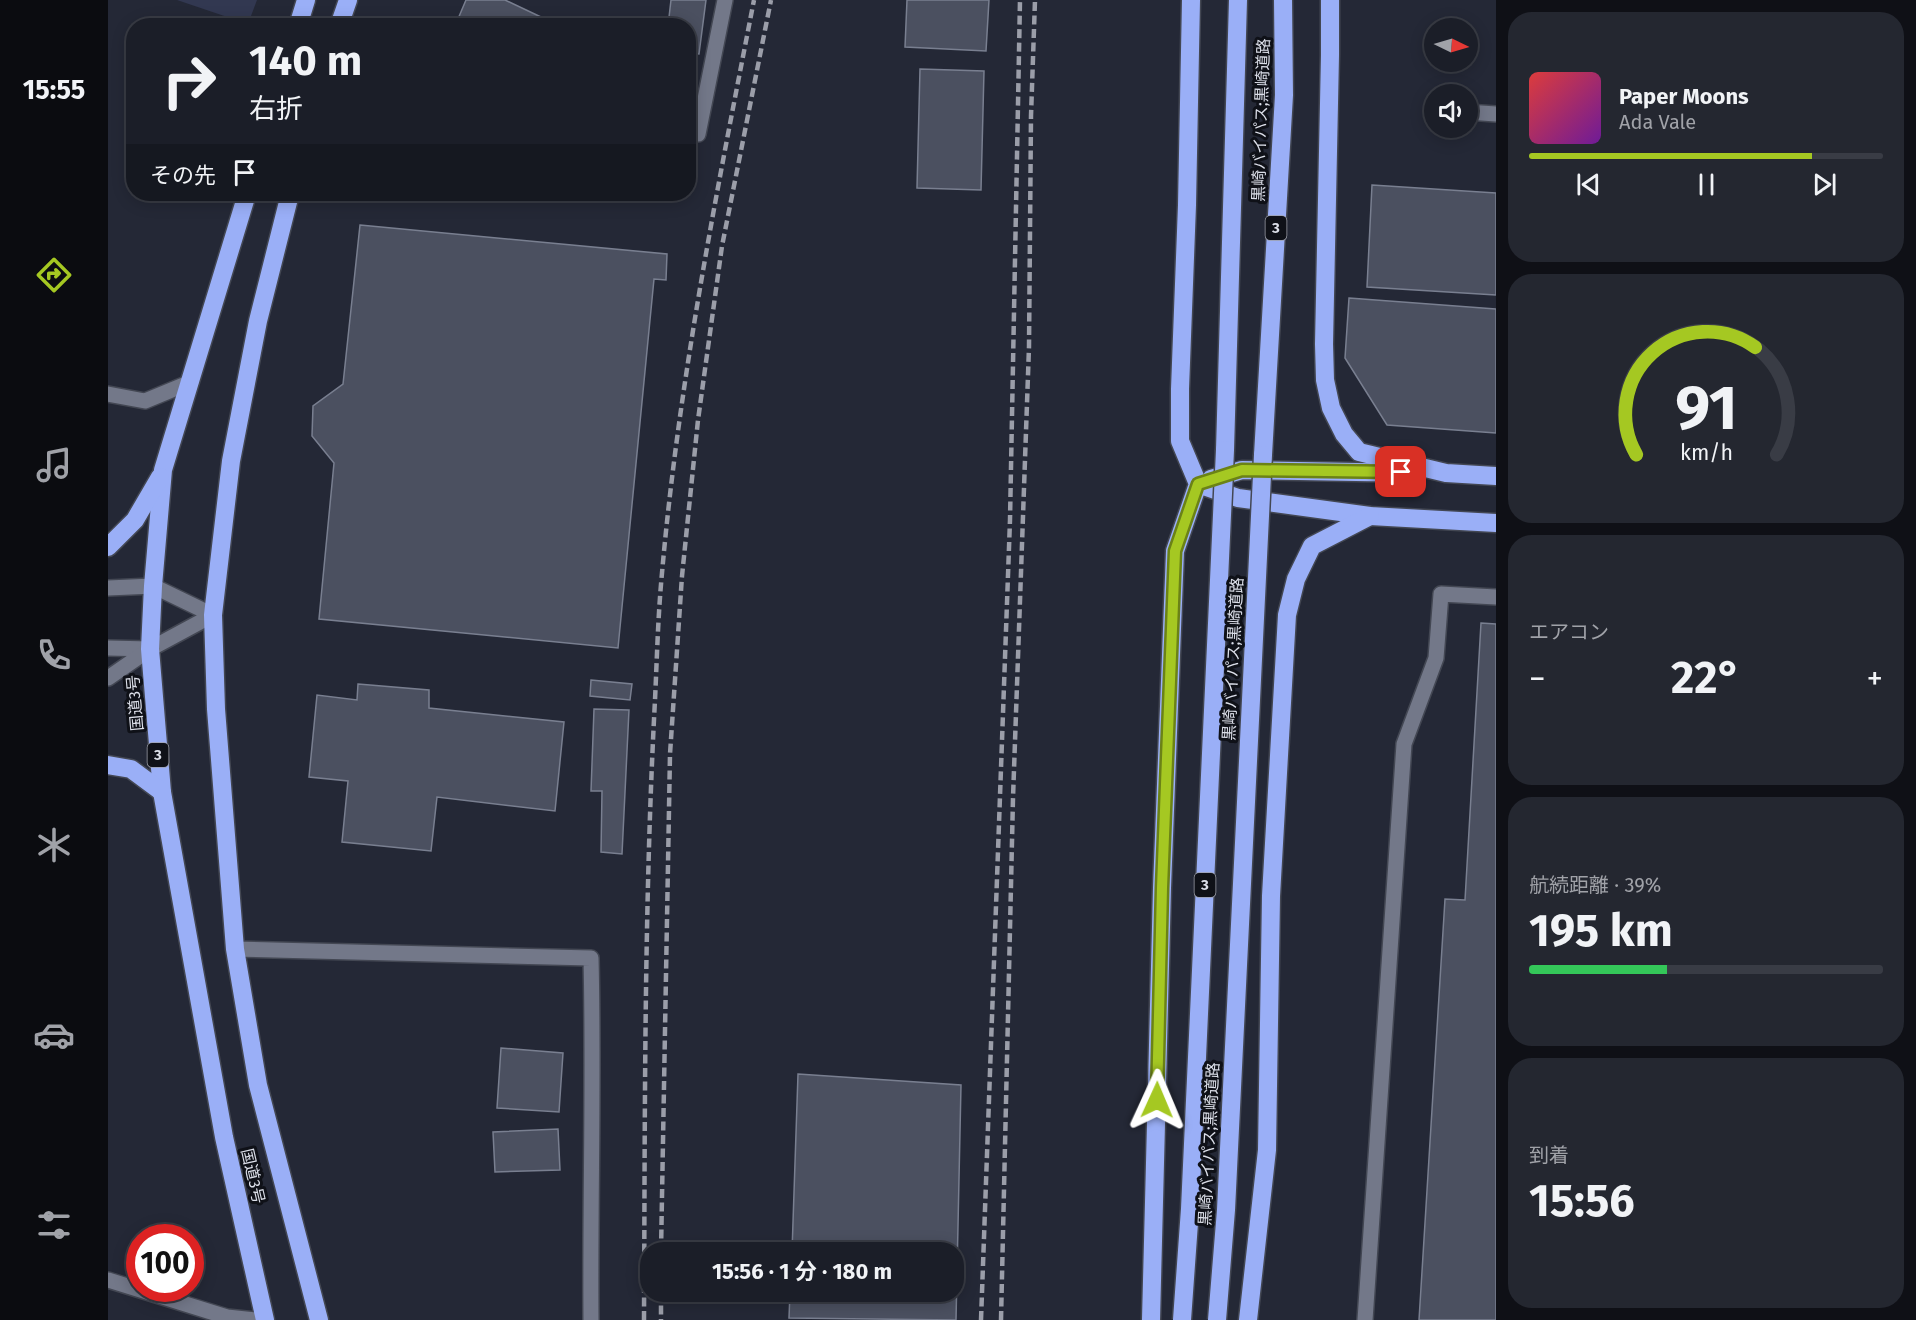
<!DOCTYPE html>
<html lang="ja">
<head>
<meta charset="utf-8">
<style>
  :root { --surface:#1b1e28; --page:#242730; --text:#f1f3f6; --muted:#a0a2a8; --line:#393c45; --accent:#a5c822 }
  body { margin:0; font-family:"Fira Sans","Noto Sans JP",sans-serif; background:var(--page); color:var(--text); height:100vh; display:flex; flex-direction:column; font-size:22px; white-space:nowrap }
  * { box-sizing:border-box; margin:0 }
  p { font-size:20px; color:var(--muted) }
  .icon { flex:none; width:33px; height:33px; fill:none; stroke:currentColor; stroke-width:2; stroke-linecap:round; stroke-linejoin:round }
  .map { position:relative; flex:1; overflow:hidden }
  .side { display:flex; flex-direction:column; gap:12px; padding:12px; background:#0f1016; width:420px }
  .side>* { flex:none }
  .banner { position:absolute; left:18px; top:18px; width:570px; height:183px; border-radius:24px; box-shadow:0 3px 15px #0003,0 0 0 2px var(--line); background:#1b1e28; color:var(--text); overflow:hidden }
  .needle { width:39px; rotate:95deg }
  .tools { position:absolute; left:1316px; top:18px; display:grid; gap:12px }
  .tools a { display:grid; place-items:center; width:54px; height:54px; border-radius:50%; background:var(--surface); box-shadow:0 3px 15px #0003,0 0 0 2px var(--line); font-size:30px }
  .speed { position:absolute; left:18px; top:1224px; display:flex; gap:12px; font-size:30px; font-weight:700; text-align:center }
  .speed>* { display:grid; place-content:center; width:78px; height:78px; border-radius:50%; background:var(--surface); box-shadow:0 3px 15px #0003,0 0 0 2px var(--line); line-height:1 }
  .speed .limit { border:9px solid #d22; background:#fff; color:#111 }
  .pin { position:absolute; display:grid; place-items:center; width:51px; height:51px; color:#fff; margin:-26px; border-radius:12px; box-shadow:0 3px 9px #0006 }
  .me { position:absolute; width:66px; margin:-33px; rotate:1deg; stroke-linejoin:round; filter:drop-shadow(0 0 4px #0008) }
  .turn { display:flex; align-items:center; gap:21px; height:126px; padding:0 24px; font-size:27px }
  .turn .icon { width:78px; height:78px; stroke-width:2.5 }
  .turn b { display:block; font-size:42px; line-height:51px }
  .then { display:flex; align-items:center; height:57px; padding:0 24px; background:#0003; gap:12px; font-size:22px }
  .big { font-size:45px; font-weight:700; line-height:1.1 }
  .side .widget { flex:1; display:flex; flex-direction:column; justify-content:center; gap:9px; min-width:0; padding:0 21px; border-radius:24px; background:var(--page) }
  .side .dial { align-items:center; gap:0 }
  .dial svg { height:156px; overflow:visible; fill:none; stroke:var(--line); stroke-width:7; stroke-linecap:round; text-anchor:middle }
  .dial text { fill:var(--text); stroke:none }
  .song { display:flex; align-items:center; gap:18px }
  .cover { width:72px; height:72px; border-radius:9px; background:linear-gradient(135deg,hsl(0 70% 55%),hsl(280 70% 35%)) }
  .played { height:6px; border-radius:3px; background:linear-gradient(90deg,var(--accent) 80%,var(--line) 80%) }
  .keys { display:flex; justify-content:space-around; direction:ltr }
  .heat { display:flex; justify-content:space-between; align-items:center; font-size:33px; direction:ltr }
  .charge { height:9px; border-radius:4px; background:linear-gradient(90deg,#34c759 39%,var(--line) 0) }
  .trip { position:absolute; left:532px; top:1242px; width:324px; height:60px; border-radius:24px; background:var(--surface); box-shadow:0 3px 15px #0003,0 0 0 2px var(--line); font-weight:700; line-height:60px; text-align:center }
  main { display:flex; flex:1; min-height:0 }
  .dock { display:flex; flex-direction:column; width:108px; justify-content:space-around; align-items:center; background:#0b0c10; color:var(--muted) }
  .dock .icon { width:42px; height:42px }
  .dock .current { color:var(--accent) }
  .dock b { font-size:27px; color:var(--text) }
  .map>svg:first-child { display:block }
  .green { fill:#323851 }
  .building { fill:#4b5060; stroke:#797f90; stroke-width:1.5 }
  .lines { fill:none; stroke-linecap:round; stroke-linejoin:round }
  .minor-casing { stroke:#434753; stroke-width:18 }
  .highway-casing { stroke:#434753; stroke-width:21 }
  .minor { stroke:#737889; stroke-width:15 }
  .highway { stroke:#9aaff7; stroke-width:18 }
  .rail { stroke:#9b9ea9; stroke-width:4.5; stroke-dasharray:9 4.5; stroke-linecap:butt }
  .highway-bridge-casing { stroke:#434753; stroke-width:21; stroke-linecap:butt }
  .highway-bridge { stroke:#9aaff7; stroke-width:18 }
  .route-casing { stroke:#6b8216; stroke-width:15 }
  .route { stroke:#a5c822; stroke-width:10 }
  .labels { text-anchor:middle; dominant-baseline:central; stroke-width:6; stroke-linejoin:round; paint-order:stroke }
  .shield { fill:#0f1118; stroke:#9ea1aa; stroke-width:1.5 }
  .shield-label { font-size:15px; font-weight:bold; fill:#dcdfe9 }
  .street-label { font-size:16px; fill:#dcdfe9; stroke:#0f1118 }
</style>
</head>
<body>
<main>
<nav class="dock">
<b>15:55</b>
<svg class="icon current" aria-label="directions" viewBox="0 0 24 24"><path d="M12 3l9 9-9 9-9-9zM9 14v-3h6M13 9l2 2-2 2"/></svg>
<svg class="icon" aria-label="music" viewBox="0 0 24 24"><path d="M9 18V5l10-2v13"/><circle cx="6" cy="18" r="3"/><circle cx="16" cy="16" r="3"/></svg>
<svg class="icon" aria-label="phone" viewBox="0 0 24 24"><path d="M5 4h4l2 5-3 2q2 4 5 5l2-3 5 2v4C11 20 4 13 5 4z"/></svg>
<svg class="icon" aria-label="climate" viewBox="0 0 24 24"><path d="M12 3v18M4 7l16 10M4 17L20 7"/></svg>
<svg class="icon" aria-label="car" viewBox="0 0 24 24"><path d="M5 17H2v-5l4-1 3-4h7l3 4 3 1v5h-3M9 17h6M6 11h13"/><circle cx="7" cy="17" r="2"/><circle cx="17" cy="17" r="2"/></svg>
<svg class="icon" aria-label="filters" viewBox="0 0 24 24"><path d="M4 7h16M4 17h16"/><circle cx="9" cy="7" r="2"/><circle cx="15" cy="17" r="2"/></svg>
</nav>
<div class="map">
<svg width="1388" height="1320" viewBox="0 0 1388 1320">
  <rect width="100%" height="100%" fill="#242836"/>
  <path class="green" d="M 69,0 L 149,0 L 140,24 Z"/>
  <g class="building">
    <path d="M 358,0 L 397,0 L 452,26 L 347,26 Z"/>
    <path d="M 563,0 L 598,0 L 591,54 L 580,53 L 580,26 L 560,26 Z"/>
    <path d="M 799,0 L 881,0 L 878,51 L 797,47 Z"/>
    <path d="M 812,69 L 876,71 L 873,190 L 809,188 Z"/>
    <path d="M 1264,185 L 1388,193 L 1388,295 L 1259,287 Z"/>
    <path d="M 252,225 L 559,254 L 558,280 L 546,279 L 510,648 L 211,619 L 226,463 L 204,436 L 205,406 L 235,384 Z"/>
    <path d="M 1241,298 L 1388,309 L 1388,433 L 1279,425 L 1237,358 Z"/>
    <path d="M 1373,623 L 1388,624 L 1388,1320 L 1311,1320 L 1337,899 L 1357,900 Z"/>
    <path d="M 483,680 L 524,684 L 522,700 L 482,696 Z"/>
    <path d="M 250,684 L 321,690 L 321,708 L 456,722 L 447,811 L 329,797 L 323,851 L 234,842 L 240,781 L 201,777 L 209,695 L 249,700 Z"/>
    <path d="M 486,709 L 521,710 L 514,854 L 493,852 L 494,791 L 483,791 Z"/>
    <path d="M 393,1048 L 455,1053 L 451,1112 L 389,1108 Z"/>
    <path d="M 690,1074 L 853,1085 L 848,1320 L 681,1318 L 682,1292 L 846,1292 L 846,1252 L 684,1252 Z"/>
    <path d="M 450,1129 L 452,1170 L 387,1172 L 385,1132 Z"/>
  </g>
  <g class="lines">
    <defs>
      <g id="minor">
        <path d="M 1359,112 L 1388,114"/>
        <path d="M 580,134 L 590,134 L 617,0"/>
        <path d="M 0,394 L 37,401 L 83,382"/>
        <path d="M 0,588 L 45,586 L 105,615"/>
        <path d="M 0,648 L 42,649 L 105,615"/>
        <path d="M 0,678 L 42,649"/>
        <path d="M 127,949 L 483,958 C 486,1079 482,1199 483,1320"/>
        <path d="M 0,1280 L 119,1317 L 148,1320"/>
        <path d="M 1257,1320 L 1296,744 L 1328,658 L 1333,594 L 1388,597"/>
      </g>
      <g id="highway">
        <path d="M 1222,0 L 1222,55 L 1216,344 L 1217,380 L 1223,408 L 1236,434 L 1251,452 L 1338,473 L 1388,476"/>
        <path d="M 190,26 L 198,0"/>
        <path d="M 231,26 L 240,0"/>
        <path d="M 139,194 L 55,470 L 45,586 L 42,649 L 54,792 L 116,1137 L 157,1320"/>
        <path d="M 182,194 L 150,321 L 123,461 L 105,615 L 108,709 L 127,949 L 150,1085 L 211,1320"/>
        <path d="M 1117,450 L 1130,0"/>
        <path d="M 1155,455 L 1176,95 L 1175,0"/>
        <path d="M 1103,479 L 1134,470 L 1305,473"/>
        <path d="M 1090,484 L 1130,498 L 1262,516 L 1388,523"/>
        <path d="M 0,547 L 27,520 L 52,477"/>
        <path d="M 0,765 L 23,769 L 54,792"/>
        <path d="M 1043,1320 L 1054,888 L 1067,551 L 1090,484 L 1072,441 L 1072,389 L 1079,205 L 1083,0"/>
        <path d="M 1140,1320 L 1159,1150 L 1163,896 L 1179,615 L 1188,579 L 1204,546 L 1262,516"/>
      </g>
    </defs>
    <use href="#minor" class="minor-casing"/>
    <use href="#highway" class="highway-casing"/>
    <use href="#minor" class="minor"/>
    <use href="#highway" class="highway"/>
    <g class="rail">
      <path d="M 553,1252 L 562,754 L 574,576 L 590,420 L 614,246 L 663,0"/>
      <path d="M 553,1292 L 553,1320"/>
      <path d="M 536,1320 C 537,1113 536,906 547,700 C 549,657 550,615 554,573 C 571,380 609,190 646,0"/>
      <path d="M 873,1320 L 902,520 L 912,0"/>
      <path d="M 893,1320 L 905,798 L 921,347 L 923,116 L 927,0"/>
    </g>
    <defs>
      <g id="highway-bridge">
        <path d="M 1074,1320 L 1082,1209 L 1117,450"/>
        <path d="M 1109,1320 L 1118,1210 L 1155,455"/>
      </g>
    </defs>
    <use href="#highway-bridge" class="highway-bridge-casing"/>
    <use href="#highway-bridge" class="highway-bridge"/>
  </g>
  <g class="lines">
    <defs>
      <path id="route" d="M 1049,1100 L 1054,888 L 1067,551 L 1090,484 L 1134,470 L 1293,472"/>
    </defs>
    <use href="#route" class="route-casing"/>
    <use href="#route" class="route"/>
  </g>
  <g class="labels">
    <g class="shield">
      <rect x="1157.5" y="216" width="21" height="24" rx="4.5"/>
      <rect x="39.5" y="743" width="21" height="24" rx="4.5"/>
      <rect x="1086.5" y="873" width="21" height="24" rx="4.5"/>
    </g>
    <g class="shield-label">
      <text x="1168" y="228">3</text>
      <text x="50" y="755">3</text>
      <text x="1097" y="885">3</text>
    </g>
    <g class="street-label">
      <text transform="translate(1153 120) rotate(-88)">黒崎バイパス;黒崎道路</text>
      <text transform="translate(1125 659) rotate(-87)">黒崎バイパス;黒崎道路</text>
      <text transform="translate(27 703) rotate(-95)">国道3号</text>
      <text transform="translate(1101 1144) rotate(-87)">黒崎バイパス;黒崎道路</text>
      <text transform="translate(145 1176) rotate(77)">国道3号</text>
    </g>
  </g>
</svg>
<div class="tools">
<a><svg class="needle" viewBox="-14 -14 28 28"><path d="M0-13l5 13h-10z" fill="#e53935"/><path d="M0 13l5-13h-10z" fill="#a0a2a8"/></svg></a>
<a><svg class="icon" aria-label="sound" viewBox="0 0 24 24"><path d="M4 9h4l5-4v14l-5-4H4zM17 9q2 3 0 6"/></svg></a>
</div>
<div class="speed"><div class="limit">100</div></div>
<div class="pin" style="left:1293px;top:472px;background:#d93025"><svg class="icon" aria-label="arrive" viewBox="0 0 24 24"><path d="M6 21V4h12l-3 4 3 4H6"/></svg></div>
<svg class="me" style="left:1049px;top:1100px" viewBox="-20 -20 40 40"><path d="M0-17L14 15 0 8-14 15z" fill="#a5c822" stroke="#fff" stroke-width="4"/></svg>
<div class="trip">15:56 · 1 分 · 180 m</div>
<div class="banner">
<div class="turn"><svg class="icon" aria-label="right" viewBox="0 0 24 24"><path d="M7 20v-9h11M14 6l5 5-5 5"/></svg><div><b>140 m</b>右折</div></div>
<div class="then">その先<svg class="icon" aria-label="arrive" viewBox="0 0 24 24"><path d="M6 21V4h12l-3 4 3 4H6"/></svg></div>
</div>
</div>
<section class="side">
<div class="widget">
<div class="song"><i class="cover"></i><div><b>Paper Moons</b><p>Ada Vale</p></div></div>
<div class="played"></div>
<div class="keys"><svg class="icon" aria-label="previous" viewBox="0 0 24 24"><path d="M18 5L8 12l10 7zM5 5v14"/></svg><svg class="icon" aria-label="pause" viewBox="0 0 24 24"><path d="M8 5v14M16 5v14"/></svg><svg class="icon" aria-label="next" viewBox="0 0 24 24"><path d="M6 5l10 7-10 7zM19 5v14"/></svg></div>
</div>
<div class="widget dial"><svg viewBox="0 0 100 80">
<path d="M14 69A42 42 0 1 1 86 69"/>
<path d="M14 69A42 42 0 0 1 75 14" stroke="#a5c822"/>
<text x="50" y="56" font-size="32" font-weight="700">91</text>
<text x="50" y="72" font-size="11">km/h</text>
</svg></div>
<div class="widget"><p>エアコン</p>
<div class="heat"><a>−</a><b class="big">22°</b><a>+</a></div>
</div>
<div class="widget"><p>航続距離 · 39%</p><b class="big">195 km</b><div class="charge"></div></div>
<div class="widget"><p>到着</p><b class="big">15:56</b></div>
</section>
</main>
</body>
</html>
